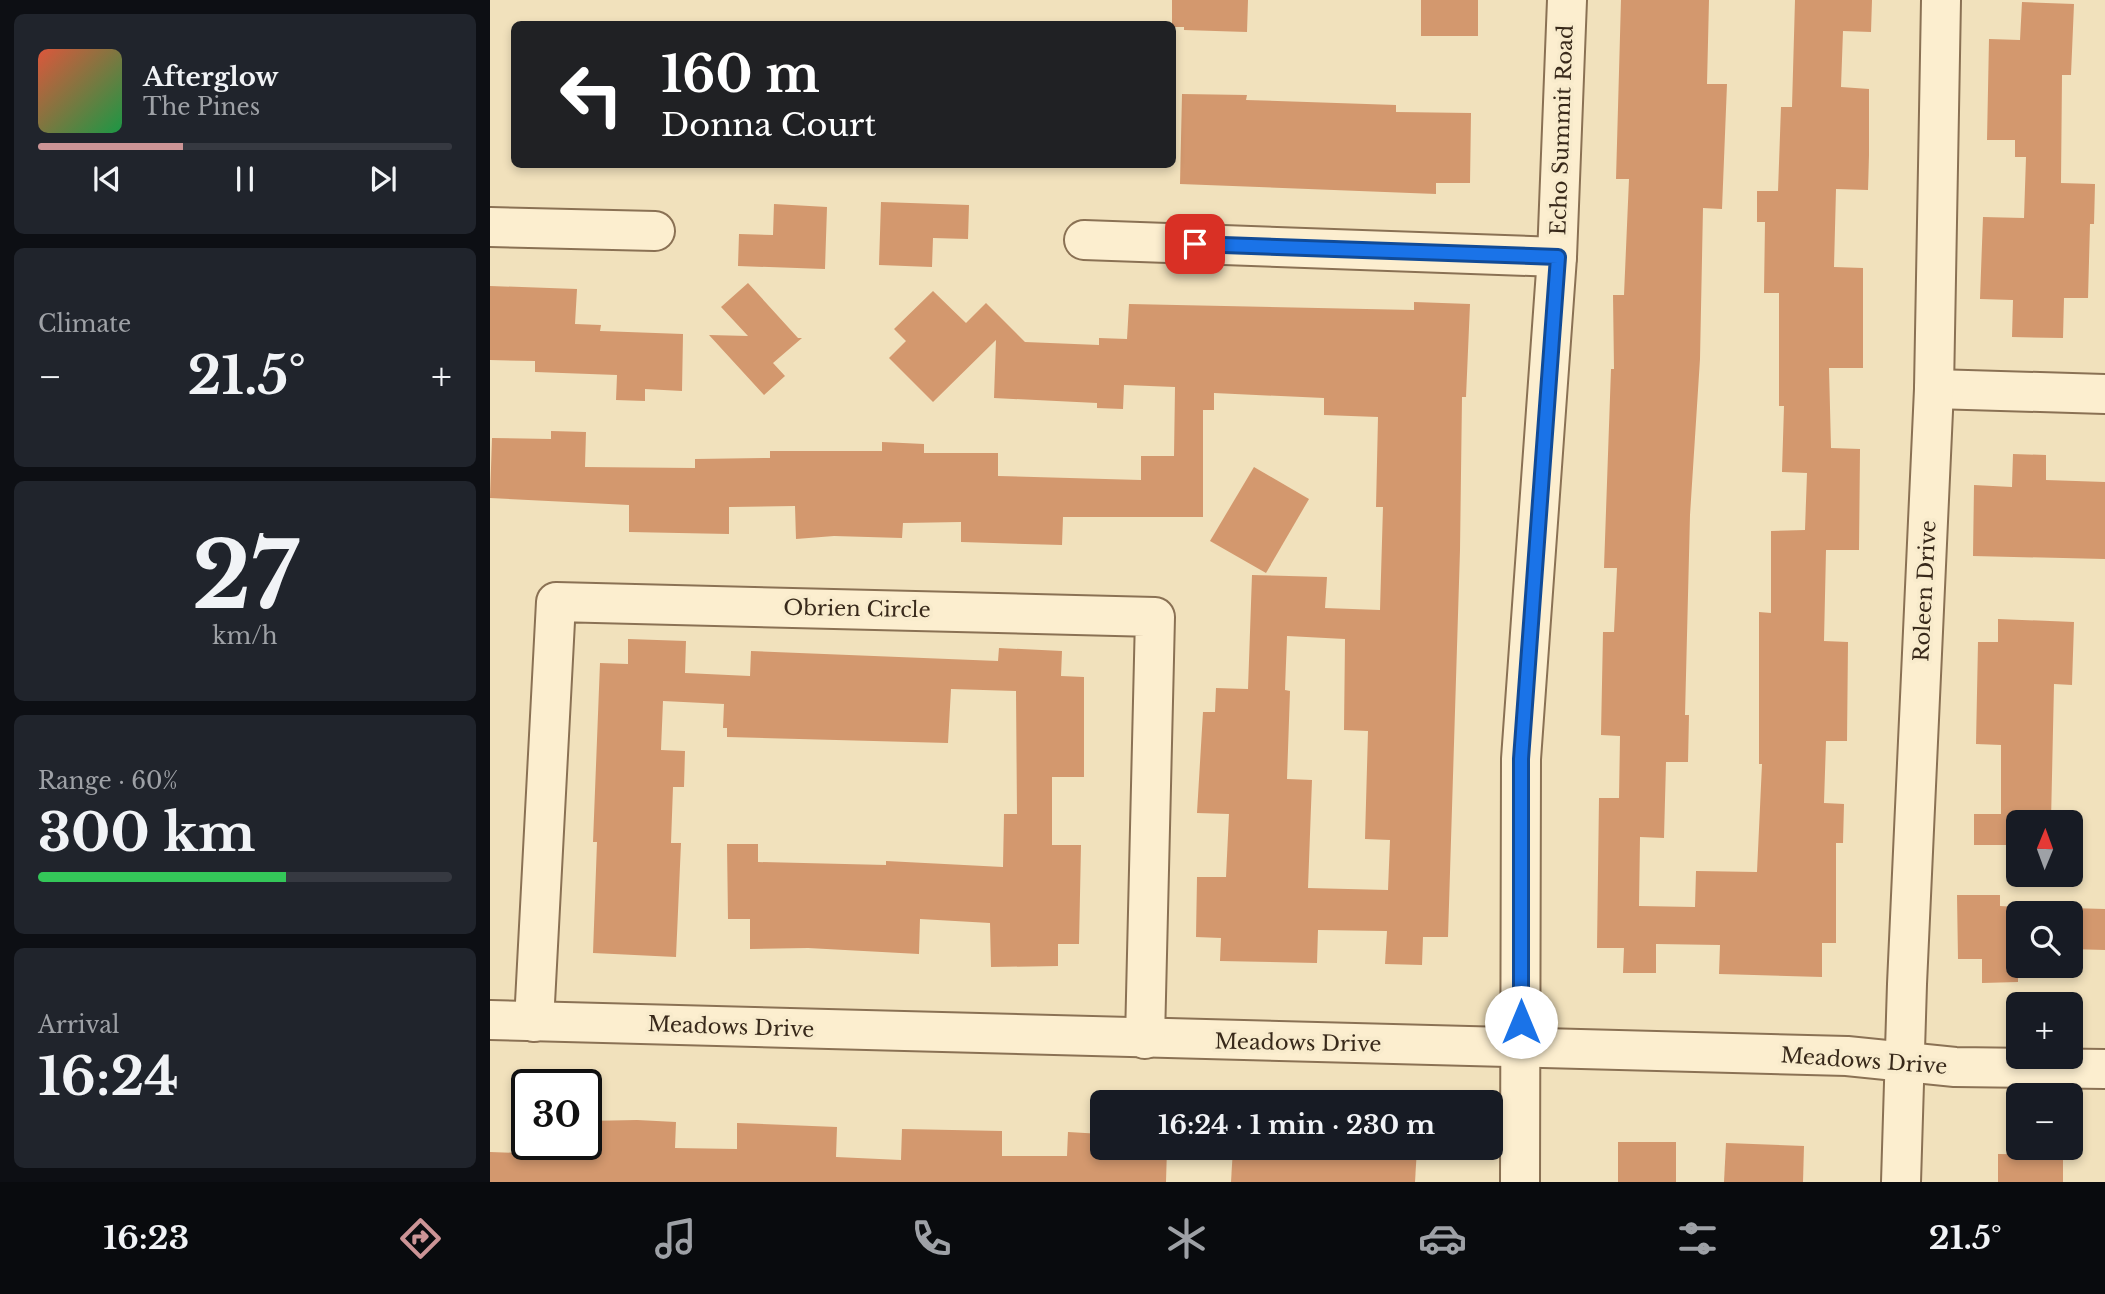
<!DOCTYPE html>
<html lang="en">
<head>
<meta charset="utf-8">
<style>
  :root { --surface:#171b24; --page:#20242c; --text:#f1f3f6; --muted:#9ea1a6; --line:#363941; --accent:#cc9496 }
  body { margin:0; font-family:"Libre Baskerville",serif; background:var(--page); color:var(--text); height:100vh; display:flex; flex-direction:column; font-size:26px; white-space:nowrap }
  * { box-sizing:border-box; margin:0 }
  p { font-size:23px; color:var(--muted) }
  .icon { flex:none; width:38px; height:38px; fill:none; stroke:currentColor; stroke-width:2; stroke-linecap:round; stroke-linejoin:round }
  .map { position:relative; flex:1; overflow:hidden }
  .side { display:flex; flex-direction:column; gap:14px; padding:14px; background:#0d0f14; width:490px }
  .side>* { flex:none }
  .hud { position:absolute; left:21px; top:21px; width:665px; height:147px; border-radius:10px; box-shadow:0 4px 10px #0003; background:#202124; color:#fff; overflow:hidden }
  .needle { width:46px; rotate:1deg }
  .fabs { position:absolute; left:1516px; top:810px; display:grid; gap:14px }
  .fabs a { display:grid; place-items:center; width:77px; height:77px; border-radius:10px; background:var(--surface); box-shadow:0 4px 10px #0003; font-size:35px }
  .speed { position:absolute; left:21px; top:1069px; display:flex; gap:14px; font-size:35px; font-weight:700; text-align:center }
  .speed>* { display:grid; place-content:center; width:91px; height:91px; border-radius:50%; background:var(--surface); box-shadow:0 4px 10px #0003; line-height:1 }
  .speed .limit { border:4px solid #111; border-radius:10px; background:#fff; color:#111 }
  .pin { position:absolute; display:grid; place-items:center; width:60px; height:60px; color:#fff; margin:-30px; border-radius:14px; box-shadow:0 4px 10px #0006 }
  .me { position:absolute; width:77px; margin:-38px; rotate:0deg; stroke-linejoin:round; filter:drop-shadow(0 0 5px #0008) }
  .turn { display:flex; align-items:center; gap:24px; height:147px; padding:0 35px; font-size:32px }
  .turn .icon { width:91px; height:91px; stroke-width:2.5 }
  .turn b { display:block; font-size:49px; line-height:60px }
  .big { font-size:52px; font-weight:700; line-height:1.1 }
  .side .tile { flex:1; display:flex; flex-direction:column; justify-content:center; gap:10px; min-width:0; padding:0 24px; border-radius:10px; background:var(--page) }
  .side .dial { align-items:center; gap:0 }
  .dial b { font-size:91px; line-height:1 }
  .song { display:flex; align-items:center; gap:21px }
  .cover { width:84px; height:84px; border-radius:10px; background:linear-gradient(135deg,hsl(10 70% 55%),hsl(140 70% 35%)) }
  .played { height:7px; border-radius:4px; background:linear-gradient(90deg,var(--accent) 35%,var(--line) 35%) }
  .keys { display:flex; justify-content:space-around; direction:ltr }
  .heat { display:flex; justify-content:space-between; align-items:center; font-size:38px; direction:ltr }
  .charge { height:10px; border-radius:5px; background:linear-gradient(90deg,#34c759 60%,var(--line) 0) }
  .trip { position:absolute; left:600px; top:1090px; width:413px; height:70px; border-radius:10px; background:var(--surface); box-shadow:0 4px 10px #0003; font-weight:700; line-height:70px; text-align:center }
  .tabs { display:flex; height:112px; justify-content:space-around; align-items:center; background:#090b0e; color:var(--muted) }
  .tabs .icon { width:49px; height:49px }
  .tabs .on { color:var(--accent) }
  .tabs b { font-size:32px; color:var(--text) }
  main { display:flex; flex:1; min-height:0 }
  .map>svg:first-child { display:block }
  .building { fill:#d3986e; fill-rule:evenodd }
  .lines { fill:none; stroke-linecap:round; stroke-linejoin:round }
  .minor-casing { stroke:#8a7154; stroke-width:42 }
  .minor { stroke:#fceecf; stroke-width:38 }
  .route-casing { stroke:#114b97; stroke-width:18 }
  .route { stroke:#1a73e8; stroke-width:12 }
  .labels { text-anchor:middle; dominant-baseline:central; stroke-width:7; stroke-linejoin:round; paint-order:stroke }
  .street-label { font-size:21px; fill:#38291a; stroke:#f8ebcc }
</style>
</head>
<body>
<main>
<section class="side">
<div class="tile">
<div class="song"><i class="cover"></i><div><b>Afterglow</b><p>The Pines</p></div></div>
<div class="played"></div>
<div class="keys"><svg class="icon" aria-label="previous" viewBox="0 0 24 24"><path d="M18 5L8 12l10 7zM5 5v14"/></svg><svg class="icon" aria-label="pause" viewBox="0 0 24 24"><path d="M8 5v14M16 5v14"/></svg><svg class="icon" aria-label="next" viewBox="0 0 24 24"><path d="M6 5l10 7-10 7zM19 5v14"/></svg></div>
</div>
<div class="tile"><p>Climate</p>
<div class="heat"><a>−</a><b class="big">21.5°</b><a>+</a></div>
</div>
<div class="tile dial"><b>27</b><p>km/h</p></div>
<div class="tile"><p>Range · 60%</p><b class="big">300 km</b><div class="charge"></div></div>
<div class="tile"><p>Arrival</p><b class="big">16:24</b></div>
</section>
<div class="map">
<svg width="1615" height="1182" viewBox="0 0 1615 1182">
  <rect width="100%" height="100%" fill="#f1e1bc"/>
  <g class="building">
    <path d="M 682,0 L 758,0 L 757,32 L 694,30 L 694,27 L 682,27 Z"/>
    <rect x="931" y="0" width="57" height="36"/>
    <path d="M 1131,0 L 1219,0 L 1217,84 L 1237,84 L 1232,209 L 1213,208 L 1210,359 L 1200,515 L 1195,715 L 1199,715 L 1198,762 L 1176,762 L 1174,838 L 1150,837 L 1149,906 L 1205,907 L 1206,871 L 1267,872 L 1272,764 L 1269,764 L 1269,612 L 1281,613 L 1281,531 L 1315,530 L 1317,473 L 1292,472 L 1294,406 L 1289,406 L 1289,293 L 1274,293 L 1275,222 L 1267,222 L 1267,191 L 1288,191 L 1291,107 L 1302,107 L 1305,0 L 1382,0 L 1381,32 L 1353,31 L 1351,87 L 1379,89 L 1379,155 L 1378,190 L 1346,189 L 1344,267 L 1373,268 L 1373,368 L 1339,368 L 1341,448 L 1370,449 L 1369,550 L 1336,550 L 1334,641 L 1358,642 L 1357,741 L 1336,741 L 1334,803 L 1354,804 L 1353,843 L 1346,843 L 1346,943 L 1332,943 L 1332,977 L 1229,974 L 1230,945 L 1166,944 L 1166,973 L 1133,973 L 1134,948 L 1107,948 L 1109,798 L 1129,798 L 1130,736 L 1111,735 L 1113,632 L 1124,632 L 1127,568 L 1114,568 L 1121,369 L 1124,369 L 1123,295 L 1134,295 L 1139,179 L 1126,179 Z"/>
    <path d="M 1532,2 L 1584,4 L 1581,75 L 1572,75 L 1571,183 L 1605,184 L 1604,224 L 1600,224 L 1598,298 L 1574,298 L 1573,338 L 1522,337 L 1523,300 L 1490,299 L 1493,217 L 1534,218 L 1536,157 L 1525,157 L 1525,140 L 1497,140 L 1499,39 L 1530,40 Z"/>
    <path d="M 692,94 L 757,95 L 756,100 L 906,105 L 906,112 L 981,113 L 980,183 L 946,183 L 946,194 L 690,184 Z"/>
    <path d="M 391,202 L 479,205 L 478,239 L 443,238 L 442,267 L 389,265 Z"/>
    <path d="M 284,204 L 337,207 L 335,269 L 248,266 L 249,234 L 283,235 Z"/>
    <path d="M 258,283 L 308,338 L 312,338 L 283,363 L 295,376 L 274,395 L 219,335 L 258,336 L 231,307 Z"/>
    <path d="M 0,286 L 87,289 L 85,324 L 111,325 L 110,331 L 193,334 L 192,391 L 155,389 L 155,401 L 126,400 L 127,375 L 45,372 L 45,361 L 0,360 Z"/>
    <path d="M 443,291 L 476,323 L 496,303 L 535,342 L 609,345 L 609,338 L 637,339 L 639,304 L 924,310 L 924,302 L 980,304 L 976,397 L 972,397 L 970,550 L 958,937 L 933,937 L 932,965 L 895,964 L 897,931 L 828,930 L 827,963 L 730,961 L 731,938 L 706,937 L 707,877 L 736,877 L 739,814 L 707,813 L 713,712 L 725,712 L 726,688 L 758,689 L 762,575 L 837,577 L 835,608 L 890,610 L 893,507 L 886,507 L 888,417 L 834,415 L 834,398 L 724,393 L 724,410 L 713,410 L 713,517 L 573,517 L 572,545 L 471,542 L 471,522 L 413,523 L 412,538 L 344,536 L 306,539 L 305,506 L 239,507 L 239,534 L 139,532 L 139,505 L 0,498 L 2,438 L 61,439 L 61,431 L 96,432 L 95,467 L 205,468 L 205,459 L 280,458 L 280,451 L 392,451 L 392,442 L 434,444 L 434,453 L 508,453 L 508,476 L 651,480 L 651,456 L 684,456 L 685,387 L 634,385 L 633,409 L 607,408 L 607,403 L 504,398 L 506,340 L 443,402 L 399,358 L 416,341 L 404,329 ZM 797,636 L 855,639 L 854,730 L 878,731 L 875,839 L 900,840 L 898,890 L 818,888 L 822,780 L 797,779 L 800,691 L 795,690 Z"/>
    <path d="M 1523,454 L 1556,455 L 1556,480 L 1615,482 L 1615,559 L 1483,556 L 1484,485 L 1522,487 Z"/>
    <path d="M 764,467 L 819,499 L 776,573 L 720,541 Z"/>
    <path d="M 1508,619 L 1584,622 L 1582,685 L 1564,684 L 1561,822 L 1528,822 L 1528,845 L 1484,845 L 1484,814 L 1511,814 L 1511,745 L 1486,744 L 1488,642 L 1508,642 Z"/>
    <path d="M 138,639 L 196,641 L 195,673 L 260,676 L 261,651 L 508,661 L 509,648 L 572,651 L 571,676 L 594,677 L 594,777 L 562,777 L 562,845 L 591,845 L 589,944 L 568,944 L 568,966 L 501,967 L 500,923 L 430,919 L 429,954 L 318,948 L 260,949 L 260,919 L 238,919 L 237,844 L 268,844 L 268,862 L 396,865 L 396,861 L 513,867 L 514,814 L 527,814 L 526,691 L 461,689 L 458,743 L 237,737 L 237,728 L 233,728 L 234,704 L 173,701 L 171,750 L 195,751 L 194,787 L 183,787 L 181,843 L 191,843 L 186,957 L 103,953 L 107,842 L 103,842 L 110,663 L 138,664 Z"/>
    <path d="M 1467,895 L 1510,895 L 1510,906 L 1528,907 L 1528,982 L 1492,983 L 1492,959 L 1468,959 Z"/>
    <path d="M 1580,908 L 1615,909 L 1615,950 L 1580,949 Z"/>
    <path d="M 147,1120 L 186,1122 L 185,1148 L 247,1149 L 247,1123 L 347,1127 L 346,1157 L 411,1160 L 412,1129 L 512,1131 L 512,1156 L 577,1156 L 578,1132 L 612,1134 L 612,1148 L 677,1148 L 676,1182 L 0,1182 L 0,1152 L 63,1154 L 63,1144 L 96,1144 L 96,1121 Z"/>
    <rect x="1128" y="1142" width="58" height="40"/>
    <path d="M 1236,1143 L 1314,1146 L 1313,1182 L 1234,1182 Z"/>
    <path d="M 743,1148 L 927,1148 L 925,1182 L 741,1182 Z"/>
    <path d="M 1508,1154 L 1573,1155 L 1573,1182 L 1508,1182 Z"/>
  </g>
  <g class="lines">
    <defs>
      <g id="minor">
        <path d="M 0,227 L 165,231"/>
        <path d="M 594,240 L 1067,257"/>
        <path d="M 1444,389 L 1615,394"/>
        <path d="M 0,1020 L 1357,1056 L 1465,1067 L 1615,1069"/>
        <path d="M 44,1022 L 66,602 L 665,617 L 655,1039"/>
        <path d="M 1030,1182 L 1031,759 L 1067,257 L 1077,0"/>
        <path d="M 1411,1182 L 1417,984 L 1444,389 L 1451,0"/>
      </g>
    </defs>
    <use href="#minor" class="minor-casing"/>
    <use href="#minor" class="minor"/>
  </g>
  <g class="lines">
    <defs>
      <path id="route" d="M 705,244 L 1068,257 L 1031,759 L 1031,1022"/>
    </defs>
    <use href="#route" class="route-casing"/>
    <use href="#route" class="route"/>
  </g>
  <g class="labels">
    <g class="street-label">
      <text transform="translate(1072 130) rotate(-88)">Echo Summit Road</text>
      <text transform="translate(1435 591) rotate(-87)">Roleen Drive</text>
      <text transform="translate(367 609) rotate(1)">Obrien Circle</text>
      <text transform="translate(241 1027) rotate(2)">Meadows Drive</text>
      <text transform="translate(808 1043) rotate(1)">Meadows Drive</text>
      <text transform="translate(1374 1061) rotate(4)">Meadows Drive</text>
    </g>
  </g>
</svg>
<div class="fabs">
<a><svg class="needle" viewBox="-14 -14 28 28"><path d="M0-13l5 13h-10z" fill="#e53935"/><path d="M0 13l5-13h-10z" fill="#9ea1a6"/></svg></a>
<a><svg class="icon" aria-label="search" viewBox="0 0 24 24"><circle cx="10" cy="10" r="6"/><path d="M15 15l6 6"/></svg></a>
<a>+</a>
<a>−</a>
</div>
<div class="speed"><div class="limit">30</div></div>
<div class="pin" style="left:705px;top:244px;background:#d93025"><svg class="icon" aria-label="arrive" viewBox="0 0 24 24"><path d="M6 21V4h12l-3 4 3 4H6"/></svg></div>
<svg class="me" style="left:1031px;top:1022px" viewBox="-20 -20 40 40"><circle r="19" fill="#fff"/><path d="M0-13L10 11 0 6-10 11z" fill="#1a73e8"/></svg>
<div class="trip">16:24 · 1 min · 230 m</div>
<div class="hud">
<div class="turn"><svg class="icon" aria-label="left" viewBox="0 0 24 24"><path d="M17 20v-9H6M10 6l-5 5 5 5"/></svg><div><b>160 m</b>Donna Court</div></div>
</div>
</div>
</main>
<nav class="tabs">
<b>16:23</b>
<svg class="icon on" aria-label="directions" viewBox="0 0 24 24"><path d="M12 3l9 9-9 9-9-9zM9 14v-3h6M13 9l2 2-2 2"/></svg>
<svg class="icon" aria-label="music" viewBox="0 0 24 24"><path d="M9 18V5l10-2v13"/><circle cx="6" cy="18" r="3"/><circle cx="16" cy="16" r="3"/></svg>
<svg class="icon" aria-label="phone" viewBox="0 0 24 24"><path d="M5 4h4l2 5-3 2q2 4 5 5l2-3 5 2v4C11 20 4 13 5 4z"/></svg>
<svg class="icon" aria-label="climate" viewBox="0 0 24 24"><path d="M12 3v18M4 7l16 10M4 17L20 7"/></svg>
<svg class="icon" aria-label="car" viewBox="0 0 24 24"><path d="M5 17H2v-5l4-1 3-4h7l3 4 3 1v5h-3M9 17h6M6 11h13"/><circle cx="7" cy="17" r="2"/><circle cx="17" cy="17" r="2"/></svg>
<svg class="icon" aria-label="filters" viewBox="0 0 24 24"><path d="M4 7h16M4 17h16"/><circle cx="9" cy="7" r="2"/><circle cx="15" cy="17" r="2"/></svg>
<b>21.5°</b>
</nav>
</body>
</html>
